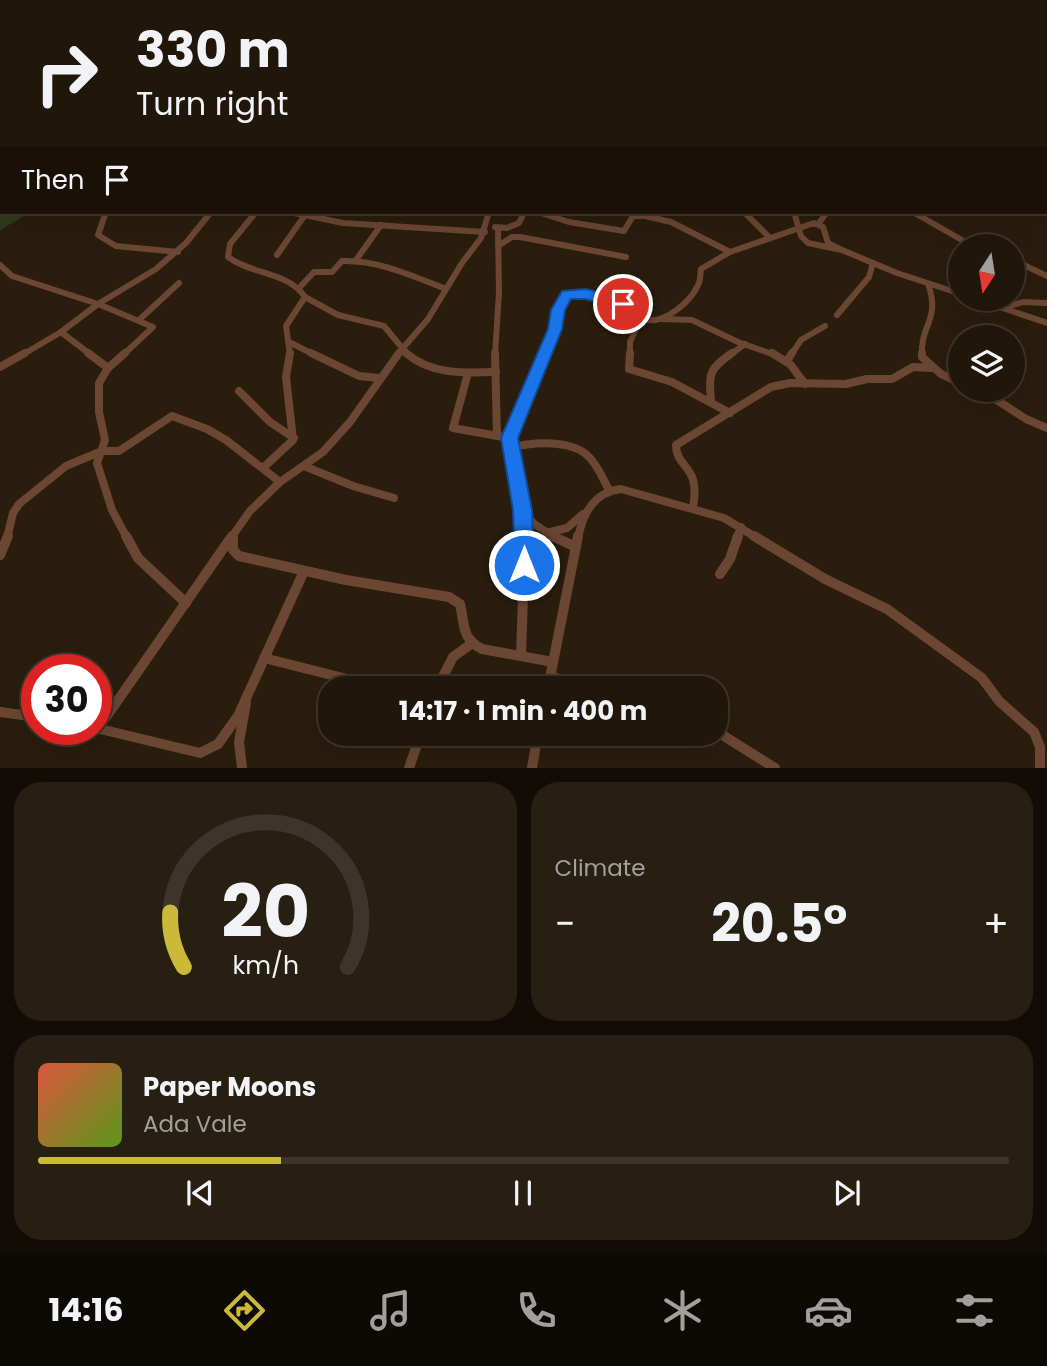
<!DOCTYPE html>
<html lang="en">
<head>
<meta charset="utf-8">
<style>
  :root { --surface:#20160a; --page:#281f13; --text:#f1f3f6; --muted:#a29f9c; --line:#3d352b; --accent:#ccb939 }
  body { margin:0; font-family:Poppins,sans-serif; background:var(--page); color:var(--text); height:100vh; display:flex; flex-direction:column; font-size:26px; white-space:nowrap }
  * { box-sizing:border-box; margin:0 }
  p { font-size:23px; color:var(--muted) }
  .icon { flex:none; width:38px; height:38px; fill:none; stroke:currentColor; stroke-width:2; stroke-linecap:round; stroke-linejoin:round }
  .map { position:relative; height:768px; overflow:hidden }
  .panel { display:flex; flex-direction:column; gap:14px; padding:14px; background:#120c06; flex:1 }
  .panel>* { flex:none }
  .top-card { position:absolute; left:0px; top:0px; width:1048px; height:214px; box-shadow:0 7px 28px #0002,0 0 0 2px var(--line); background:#20160a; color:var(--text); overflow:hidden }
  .needle { width:46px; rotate:192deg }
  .fabs { position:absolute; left:948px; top:234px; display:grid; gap:14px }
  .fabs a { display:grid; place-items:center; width:77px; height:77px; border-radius:50%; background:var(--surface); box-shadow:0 7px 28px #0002,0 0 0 2px var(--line); font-size:35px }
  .speed { position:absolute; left:21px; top:654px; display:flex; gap:14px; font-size:35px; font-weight:700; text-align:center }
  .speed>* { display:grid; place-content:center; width:91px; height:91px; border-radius:50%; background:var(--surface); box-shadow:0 7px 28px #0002,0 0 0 2px var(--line); line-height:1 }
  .speed .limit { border:10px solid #d22; background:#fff; color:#111 }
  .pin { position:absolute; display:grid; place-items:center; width:60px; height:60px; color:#fff; margin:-30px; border:4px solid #fff; border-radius:50%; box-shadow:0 2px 7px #0007 }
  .me { position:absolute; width:77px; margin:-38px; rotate:0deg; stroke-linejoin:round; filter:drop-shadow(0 0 5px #0008) }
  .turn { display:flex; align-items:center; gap:24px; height:147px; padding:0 21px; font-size:32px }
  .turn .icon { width:91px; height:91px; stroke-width:2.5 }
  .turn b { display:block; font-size:49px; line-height:60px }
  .then { display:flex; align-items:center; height:66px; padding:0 21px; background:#0003; gap:14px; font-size:26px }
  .big { font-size:52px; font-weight:700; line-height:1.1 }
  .panel .card { flex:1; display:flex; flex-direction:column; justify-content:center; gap:10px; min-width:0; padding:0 24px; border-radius:28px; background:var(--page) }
  .panel .dial { align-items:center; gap:0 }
  .dial svg { height:182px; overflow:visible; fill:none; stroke:var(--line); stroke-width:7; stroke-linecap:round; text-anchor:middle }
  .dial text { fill:var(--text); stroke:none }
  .song { display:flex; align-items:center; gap:21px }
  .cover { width:84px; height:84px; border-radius:10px; background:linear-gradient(135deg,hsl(10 70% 55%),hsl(90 70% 35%)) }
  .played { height:7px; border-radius:4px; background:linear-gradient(90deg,var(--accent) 25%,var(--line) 25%) }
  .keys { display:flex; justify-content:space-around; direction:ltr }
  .heat { display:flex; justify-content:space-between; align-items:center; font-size:38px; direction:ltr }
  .panel .tiles { flex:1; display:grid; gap:14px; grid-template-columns:1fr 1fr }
  .card:last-child { grid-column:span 2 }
  .trip { position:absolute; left:318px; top:676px; width:410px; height:70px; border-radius:28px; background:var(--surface); box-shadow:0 7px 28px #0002,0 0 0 2px var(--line); font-weight:700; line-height:70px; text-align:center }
  .dock { display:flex; height:112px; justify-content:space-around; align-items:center; background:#0d0904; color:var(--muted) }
  .dock .icon { width:49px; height:49px }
  .dock .on { color:var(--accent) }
  .dock b { font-size:32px; color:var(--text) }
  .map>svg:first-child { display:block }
  .green { fill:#2b3c1b }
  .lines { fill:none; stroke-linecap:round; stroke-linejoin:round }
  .street-far3 { stroke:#6b4633; stroke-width:3.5 }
  .street-far2 { stroke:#6b4633; stroke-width:6 }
  .street-far1 { stroke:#6b4633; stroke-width:8 }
  .street { stroke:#6b4633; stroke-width:10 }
  .secondary { fill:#955b3b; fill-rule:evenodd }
  .route { fill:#1a73e8; stroke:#114b97; stroke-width:2 }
</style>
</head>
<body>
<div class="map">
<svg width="1047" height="768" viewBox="0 0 1047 768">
  <rect width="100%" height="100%" fill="#2a1d0d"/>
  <g class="green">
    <path d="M 767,0 L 1047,0 L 1047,25 L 1046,2 Z"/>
    <path d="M 0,113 L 2,212 L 31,212 L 0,230 Z"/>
  </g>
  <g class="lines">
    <g class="street-far3">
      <path d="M 10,2 L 13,0"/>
      <path d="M 49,2 L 52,0"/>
    </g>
    <g class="street-far2">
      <path d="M 106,212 L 98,235 L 116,246 L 178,252"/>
      <path d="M 256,212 L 230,244 L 228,257 C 252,275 287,271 305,297 L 286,326 L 290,355"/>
      <path d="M 290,212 L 343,223 L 485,232"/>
      <path d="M 538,212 L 569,222 L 624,231 L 633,216 L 645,216 L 671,222 L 730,252"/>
      <path d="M 744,212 L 770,238"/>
      <path d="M 794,212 L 801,236 L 808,243 L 842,250 L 897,273 L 961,294"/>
      <path d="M 913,212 L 974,247"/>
      <path d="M 819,223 L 827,212"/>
      <path d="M 495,227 L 507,228 L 519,223 L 523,215 L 518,212"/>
      <path d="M 498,246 L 512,237 L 520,237 L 626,257"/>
      <path d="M 277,255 L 307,212"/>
      <path d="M 356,260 L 381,225"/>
      <path d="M 1013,260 L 1047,276"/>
      <path d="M 0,265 L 12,276 L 98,304 L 153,327 L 123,355"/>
      <path d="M 299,288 L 314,272 L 332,272 L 342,261 C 379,260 412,276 446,289"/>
      <path d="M 305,297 L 338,315 L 384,326 L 408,355"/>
      <path d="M 976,299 L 1047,323"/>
      <path d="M 1003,308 L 1023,302 L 1047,303"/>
      <path d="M 837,315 L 869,277 L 873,263"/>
      <path d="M 661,319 L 692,320 L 738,342 L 775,355"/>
      <path d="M 139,320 L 179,283"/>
      <path d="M 61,332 L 91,355"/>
      <path d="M 289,342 L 315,355"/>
      <path d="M 22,355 L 61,332 L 98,304 L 156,269 L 186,243 L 211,212"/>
      <path d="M 397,355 L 428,319 L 462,263 L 481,238 L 489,212"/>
      <path d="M 495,355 L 499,292 L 498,228"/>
      <path d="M 544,355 C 553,334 556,313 567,294 C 585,291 609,294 625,305 C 632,310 638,318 647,320 C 666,323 691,301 698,285 C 701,280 700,274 701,269 L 730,252 L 814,223 L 823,227 L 828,243 L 842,250"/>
      <path d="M 630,355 L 630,342 L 641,318"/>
      <path d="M 730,355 L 745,344"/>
      <path d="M 791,355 L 801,340 L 825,326"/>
      <path d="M 922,355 C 920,325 941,319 928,284"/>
    </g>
    <g class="street-far1">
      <path d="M 88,353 L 108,368"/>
      <path d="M 125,353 L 108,368 L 99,383 L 99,412 L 105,440 L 97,463 L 112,510 L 127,538"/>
      <path d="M 311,353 L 359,376 L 379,378"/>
      <path d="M 406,353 C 431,375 465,373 496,372"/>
      <path d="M 495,353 L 497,436"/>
      <path d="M 630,353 L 629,369 L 672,382 L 730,413"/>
      <path d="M 772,353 L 790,364 L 805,384"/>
      <path d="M 922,353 L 922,357 L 941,374 L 961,383"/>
      <path d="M 787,361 L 792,353"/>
      <path d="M 0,367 L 25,353"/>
      <path d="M 468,373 L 453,428 L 509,438"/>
      <path d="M 981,390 L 1026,419 L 1047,428"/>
      <path d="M 239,391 L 270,422 L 294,438"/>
      <path d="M 711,402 C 709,373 708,370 732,353"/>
      <path d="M 510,448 C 532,442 572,439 589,457 C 598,466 603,479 609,490"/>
      <path d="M 304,466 L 353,486 L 394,498"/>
      <path d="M 264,467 L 293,440 L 286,377 L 290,353"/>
      <path d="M 693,507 C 701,464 676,469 676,445 L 771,387 L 790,383 L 846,384 L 867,379 L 892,379 L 913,367 L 931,368"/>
      <path d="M 523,511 L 534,524 L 556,538"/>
      <path d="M 546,533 L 567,528 L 583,514"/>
      <path d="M 7,538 L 13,513 L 19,504 L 66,466 L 102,451 L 119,451 L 172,416 L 207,429 L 226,440 L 280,482"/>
      <path d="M 231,538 L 250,511 L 280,482 L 323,452 L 350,422 L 399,353"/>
      <path d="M 525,538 L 509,438 L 545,353"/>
      <path d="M 578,538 C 583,513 594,492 621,489 L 724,518 L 757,538"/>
      <path d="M 737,538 L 741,527"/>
    </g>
    <g class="street">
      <path d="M 126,536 L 138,558 L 186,603"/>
      <path d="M 552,536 L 576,547"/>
      <path d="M 754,536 L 825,579 L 887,609 L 982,678 L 999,701 L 1034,732 L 1040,747 L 1040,768"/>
      <path d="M 233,538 L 233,550 L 239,556 L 346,580 L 449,597 L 460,604 C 465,625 461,638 482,649 L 553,662"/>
      <path d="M 0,555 L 8,536"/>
      <path d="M 720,574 L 730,559 L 738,536"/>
      <path d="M 521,656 L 525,536"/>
      <path d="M 264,658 L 383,688"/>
      <path d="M 550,676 L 589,688"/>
      <path d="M 427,688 L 439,680"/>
      <path d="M 437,688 L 453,657 L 471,644"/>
      <path d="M 548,688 L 578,536"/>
      <path d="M 0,712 L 37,717"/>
      <path d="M 96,727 L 107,716 L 232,536"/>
      <path d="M 96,728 L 200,753 L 218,744 L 238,716 L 304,571"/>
      <path d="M 716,731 L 775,768"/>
      <path d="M 242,768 L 239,742 L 246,703"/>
      <path d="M 409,768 L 421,733"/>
      <path d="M 532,768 L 538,733"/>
    </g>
    <g class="secondary">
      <path d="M 665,0 L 673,2 L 667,2 Z"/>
      <rect x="0" y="105" width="2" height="4"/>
    </g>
  </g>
  <path class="route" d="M 585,289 L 622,297 L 630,304 L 623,309 L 585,299 L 571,299 L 565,310 L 562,329 L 518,438 L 532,510 L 534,565 L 531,571 L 524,574 L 517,571 L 515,565 L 513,510 L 501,438 L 548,329 L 551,310 L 562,291 Z"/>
</svg>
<div class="fabs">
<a><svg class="needle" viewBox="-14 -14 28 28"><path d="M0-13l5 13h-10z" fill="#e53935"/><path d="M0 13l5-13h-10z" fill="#a29f9c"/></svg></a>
<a><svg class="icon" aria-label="layers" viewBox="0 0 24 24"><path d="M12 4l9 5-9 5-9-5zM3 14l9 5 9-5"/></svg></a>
</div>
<div class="speed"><div class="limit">30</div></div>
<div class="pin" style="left:623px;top:304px;background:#d93025"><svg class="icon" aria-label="arrive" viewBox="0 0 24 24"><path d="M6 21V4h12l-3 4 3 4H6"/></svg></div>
<svg class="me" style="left:524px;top:565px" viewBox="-20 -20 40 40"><circle r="17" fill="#1a73e8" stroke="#fff" stroke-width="3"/><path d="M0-11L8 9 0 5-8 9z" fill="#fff"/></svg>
<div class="trip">14:17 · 1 min · 400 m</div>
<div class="top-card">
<div class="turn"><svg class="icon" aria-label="right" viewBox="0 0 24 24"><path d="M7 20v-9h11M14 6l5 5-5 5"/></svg><div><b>330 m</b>Turn right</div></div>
<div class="then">Then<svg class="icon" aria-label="arrive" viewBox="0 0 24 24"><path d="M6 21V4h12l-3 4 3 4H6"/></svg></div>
</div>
</div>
<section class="panel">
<div class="tiles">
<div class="card dial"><svg viewBox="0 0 100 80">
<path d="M14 69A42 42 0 1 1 86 69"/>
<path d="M14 69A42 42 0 0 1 8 45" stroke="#ccb939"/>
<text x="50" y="56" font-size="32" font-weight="700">20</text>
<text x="50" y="72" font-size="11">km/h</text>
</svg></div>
<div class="card"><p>Climate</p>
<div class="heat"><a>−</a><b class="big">20.5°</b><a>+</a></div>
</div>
<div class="card">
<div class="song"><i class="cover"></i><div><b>Paper Moons</b><p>Ada Vale</p></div></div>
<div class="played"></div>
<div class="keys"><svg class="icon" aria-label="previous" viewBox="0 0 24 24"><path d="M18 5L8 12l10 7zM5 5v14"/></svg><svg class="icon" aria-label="pause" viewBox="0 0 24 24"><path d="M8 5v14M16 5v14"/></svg><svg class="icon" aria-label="next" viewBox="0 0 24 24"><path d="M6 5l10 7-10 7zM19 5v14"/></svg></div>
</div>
</div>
</section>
<nav class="dock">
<b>14:16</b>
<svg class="icon on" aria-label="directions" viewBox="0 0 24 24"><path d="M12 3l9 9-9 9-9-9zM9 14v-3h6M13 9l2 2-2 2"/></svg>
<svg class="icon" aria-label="music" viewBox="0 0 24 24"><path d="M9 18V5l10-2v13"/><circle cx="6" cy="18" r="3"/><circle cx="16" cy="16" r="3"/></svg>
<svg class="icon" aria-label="phone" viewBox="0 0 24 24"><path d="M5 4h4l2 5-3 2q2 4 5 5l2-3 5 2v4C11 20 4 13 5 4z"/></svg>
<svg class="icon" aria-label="climate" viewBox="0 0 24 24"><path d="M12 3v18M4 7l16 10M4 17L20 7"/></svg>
<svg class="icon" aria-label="car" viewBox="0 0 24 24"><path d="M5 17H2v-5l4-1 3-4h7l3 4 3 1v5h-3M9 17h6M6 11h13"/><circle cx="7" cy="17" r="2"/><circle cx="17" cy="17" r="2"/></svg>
<svg class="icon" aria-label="filters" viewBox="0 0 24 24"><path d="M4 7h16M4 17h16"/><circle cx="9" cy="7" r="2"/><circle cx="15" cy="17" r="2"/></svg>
</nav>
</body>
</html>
